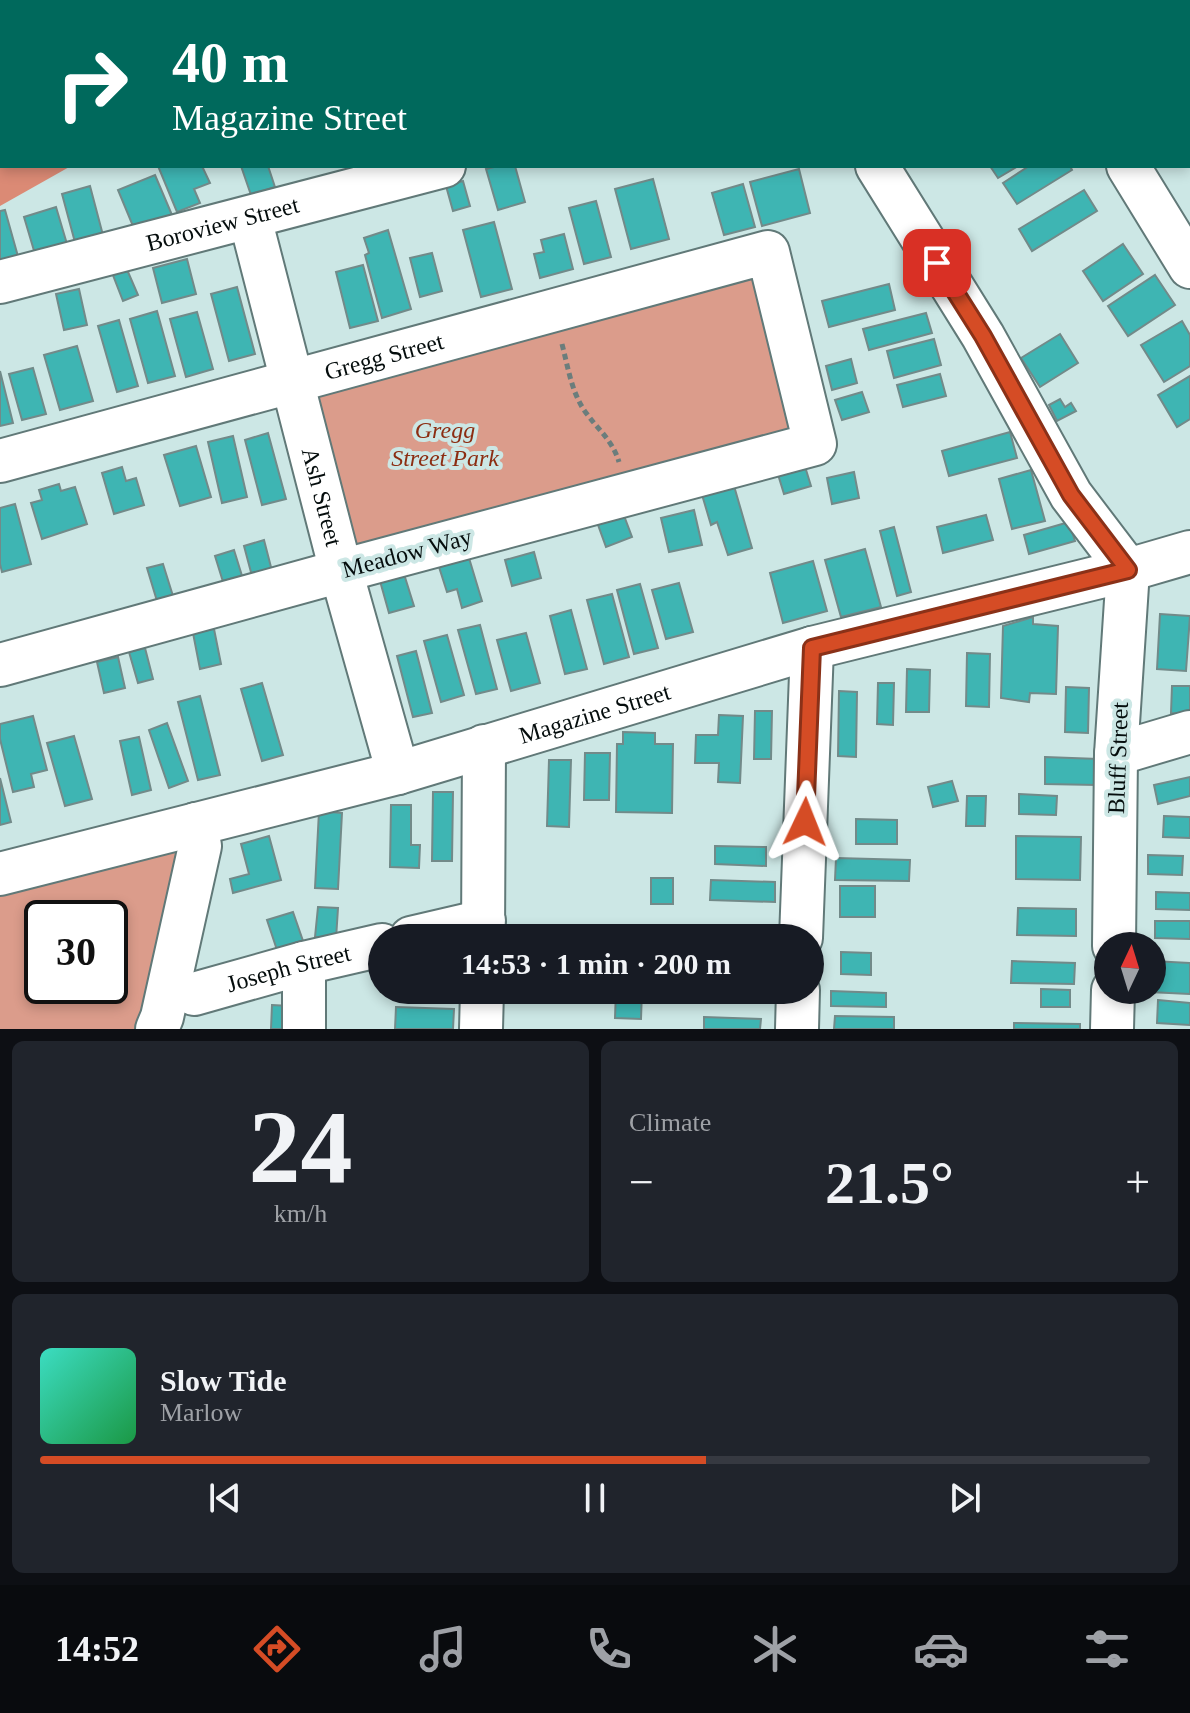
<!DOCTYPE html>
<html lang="en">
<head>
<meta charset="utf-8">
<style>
  :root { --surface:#171b24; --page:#20242c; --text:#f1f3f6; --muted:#9ea1a6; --line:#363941; --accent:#d54c25 }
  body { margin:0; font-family:"Times New Roman",serif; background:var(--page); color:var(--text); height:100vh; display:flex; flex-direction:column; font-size:30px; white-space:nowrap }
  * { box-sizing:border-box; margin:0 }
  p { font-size:26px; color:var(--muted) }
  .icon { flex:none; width:44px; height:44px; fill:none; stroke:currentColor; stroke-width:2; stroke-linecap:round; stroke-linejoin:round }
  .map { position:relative; height:1029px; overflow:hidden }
  .panel { display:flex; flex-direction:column; gap:12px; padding:12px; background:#0d0f14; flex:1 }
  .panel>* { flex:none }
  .guide { position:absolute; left:0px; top:0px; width:1190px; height:168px; box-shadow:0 4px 12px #0003; background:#00695c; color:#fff; overflow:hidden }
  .needle { width:52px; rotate:4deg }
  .controls { position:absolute; left:1094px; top:932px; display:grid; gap:16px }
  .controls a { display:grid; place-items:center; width:72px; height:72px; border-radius:50%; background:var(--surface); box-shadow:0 4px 12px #0003; font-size:40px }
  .speed { position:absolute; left:24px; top:900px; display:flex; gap:16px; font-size:40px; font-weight:700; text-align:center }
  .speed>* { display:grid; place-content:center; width:104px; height:104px; border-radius:50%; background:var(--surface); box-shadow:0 4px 12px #0003; line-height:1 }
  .speed .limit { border:4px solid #111; border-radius:12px; background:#fff; color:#111 }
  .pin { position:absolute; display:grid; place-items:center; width:68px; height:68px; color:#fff; margin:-34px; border-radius:16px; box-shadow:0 4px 12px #0006 }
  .me { position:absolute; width:88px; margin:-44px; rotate:2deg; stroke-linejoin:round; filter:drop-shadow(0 0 6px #0008) }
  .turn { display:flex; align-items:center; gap:28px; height:168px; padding:0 40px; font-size:36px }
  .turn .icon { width:104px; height:104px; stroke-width:2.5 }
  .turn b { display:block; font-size:56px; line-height:68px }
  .big { font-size:60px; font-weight:700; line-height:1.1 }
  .panel .tile { flex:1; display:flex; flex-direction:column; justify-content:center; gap:12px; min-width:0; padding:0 28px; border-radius:12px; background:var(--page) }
  .panel .dial { align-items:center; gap:0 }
  .dial b { font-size:104px; line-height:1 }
  .song { display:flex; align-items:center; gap:24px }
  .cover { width:96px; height:96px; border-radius:12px; background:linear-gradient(135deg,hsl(170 70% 55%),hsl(140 70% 35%)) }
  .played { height:8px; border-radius:4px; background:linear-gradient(90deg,var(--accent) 60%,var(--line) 60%) }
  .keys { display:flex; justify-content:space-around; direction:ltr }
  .heat { display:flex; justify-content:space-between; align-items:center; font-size:44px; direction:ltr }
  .panel .tiles { flex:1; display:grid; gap:12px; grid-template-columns:1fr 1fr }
  .tile:last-child { grid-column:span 2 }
  .trip { position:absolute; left:368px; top:924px; width:456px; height:80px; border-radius:40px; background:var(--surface); box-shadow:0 4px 12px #0003; font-weight:700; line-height:80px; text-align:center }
  .menu { display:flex; height:128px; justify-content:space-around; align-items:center; background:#090b0e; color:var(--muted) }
  .menu .icon { width:56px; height:56px }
  .menu .current { color:var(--accent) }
  .menu b { font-size:36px; color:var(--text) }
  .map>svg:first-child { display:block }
  .green { fill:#db9c8b; fill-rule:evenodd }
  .forest { fill:#db8a75 }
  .building { fill:#3eb5b3; stroke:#728a89; stroke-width:2 }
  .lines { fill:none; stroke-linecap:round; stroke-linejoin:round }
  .minor-casing { stroke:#617978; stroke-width:46 }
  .path { stroke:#6b7d7c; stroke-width:5; stroke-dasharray:6 4; stroke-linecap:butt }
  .minor { stroke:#fff; stroke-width:42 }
  .route-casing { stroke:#8a3118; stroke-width:20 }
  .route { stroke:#d54c25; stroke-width:14 }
  .labels { text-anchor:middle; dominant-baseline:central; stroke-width:8; stroke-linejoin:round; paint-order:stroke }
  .street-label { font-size:24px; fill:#050d0d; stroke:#cce7e5 }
  .park-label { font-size:24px; font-style:italic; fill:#8c2d12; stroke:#cce7e5 }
</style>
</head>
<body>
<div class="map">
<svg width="1190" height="1029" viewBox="0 0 1190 1029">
  <rect width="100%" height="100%" fill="#cce7e5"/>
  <g class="green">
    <path d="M 762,270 L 804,439 L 352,560 L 307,389 Z"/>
    <path d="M 209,831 L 161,1029 L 0,1029 L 0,885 ZM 42,918 L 110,918 L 110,986 L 42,986 Z"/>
  </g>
  <g class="forest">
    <path d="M 125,0 L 397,0 L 393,2 L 120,2 Z"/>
    <path d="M 2,45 L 2,166 L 71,166 L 0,206 L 0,46 Z"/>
  </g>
  <g class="building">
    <path d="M 677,0 L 737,0 L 739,2 L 674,2 Z"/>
    <path d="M 1105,0 L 1163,0 L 1164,2 L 1106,2 Z"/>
    <path d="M 1188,64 L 1190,67 L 1190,121 L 1188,122 Z"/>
    <path d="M 158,166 L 202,166 L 210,183 L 194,189 L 200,203 L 177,212 Z"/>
    <path d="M 241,166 L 268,166 L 275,187 L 251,195 Z"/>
    <path d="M 498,166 L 515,166 L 525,202 L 498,210 L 486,169 Z"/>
    <path d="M 990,166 L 1018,166 L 998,178 Z"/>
    <path d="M 1029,166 L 1070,166 L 1072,170 L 1017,204 L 1003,183 Z"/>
    <path d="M 799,169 L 810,213 L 762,226 L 750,182 Z"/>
    <path d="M 155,175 L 172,215 L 135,231 L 118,190 Z"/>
    <path d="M 653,179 L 669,239 L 631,249 L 615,189 Z"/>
    <path d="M 463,181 L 470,206 L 453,211 L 446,186 Z"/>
    <path d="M 743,184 L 755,227 L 724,235 L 712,193 Z"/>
    <path d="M 90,186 L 104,239 L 76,246 L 62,194 Z"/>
    <path d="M 1084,190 L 1097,211 L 1032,251 L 1019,229 Z"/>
    <path d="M 596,201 L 611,257 L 584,264 L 569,208 Z"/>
    <path d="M 56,207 L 67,244 L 35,254 L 24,217 Z"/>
    <path d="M 5,210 L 19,260 L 0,265 L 0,211 Z"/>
    <path d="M 494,222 L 512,289 L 481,297 L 463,230 Z"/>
    <path d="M 388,230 L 411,309 L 382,318 L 365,255 L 369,253 L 364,238 Z"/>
    <path d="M 564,234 L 573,269 L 540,278 L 534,254 L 544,252 L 541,240 Z"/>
    <path d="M 1123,244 L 1143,274 L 1103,301 L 1083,271 Z"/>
    <path d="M 432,253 L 442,291 L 420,297 L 410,258 Z"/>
    <path d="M 187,259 L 196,294 L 162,303 L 153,268 Z"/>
    <path d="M 125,265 L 138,295 L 123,301 L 111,270 Z"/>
    <path d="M 363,265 L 378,321 L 350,328 L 336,272 Z"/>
    <path d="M 1155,275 L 1175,305 L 1128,336 L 1108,306 Z"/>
    <path d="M 889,284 L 895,310 L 829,327 L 822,301 Z"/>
    <path d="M 237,287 L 255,354 L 229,361 L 211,294 Z"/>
    <path d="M 79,289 L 87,325 L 64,330 L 56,294 Z"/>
    <path d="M 157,311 L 175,376 L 148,383 L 130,319 Z"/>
    <path d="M 197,312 L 213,369 L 186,377 L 170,319 Z"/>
    <path d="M 926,313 L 932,333 L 869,350 L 863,329 Z"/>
    <path d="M 119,320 L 138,386 L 117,392 L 98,326 Z"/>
    <path d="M 1182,321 L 1190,335 L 1190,366 L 1164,382 L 1141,345 Z"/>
    <path d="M 1060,334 L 1078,363 L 1040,387 L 1021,358 Z"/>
    <path d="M 934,339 L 941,365 L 894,378 L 887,351 Z"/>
    <path d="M 77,346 L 93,401 L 60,410 L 44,355 Z"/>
    <path d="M 851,359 L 857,383 L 832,390 L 826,366 Z"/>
    <path d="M 33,368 L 46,414 L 22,420 L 9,374 Z"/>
    <path d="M 0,371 L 13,423 L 0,426 Z"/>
    <path d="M 940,374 L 946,396 L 903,407 L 897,385 Z"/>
    <path d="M 1190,376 L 1190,419 L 1177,427 L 1158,395 Z"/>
    <path d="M 862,392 L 869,412 L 842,420 L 835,400 Z"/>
    <path d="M 1060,399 L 1065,407 L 1071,403 L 1076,411 L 1057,421 L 1049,405 Z"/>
    <path d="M 1010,432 L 1017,458 L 949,476 L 942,451 Z"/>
    <path d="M 268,433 L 286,499 L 262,505 L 245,440 Z"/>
    <path d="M 233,436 L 247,497 L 222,503 L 208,442 Z"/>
    <path d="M 196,446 L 211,497 L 180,506 L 164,455 Z"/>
    <path d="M 803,460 L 811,486 L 784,494 L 776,468 Z"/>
    <path d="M 122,467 L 126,481 L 136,478 L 144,505 L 114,514 L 102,473 Z"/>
    <path d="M 1031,470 L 1045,521 L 1012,529 L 999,479 Z"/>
    <path d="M 854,472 L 859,498 L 832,504 L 827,478 Z"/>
    <path d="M 732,479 L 752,548 L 728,555 L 717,522 L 711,525 L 700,488 Z"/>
    <path d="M 59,484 L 61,491 L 75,487 L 87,524 L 42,539 L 31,503 L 42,500 L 39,490 Z"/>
    <path d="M 15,504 L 31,564 L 2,572 L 0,564 L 0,508 Z"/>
    <path d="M 694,510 L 702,545 L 669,552 L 661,518 Z"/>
    <path d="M 623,513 L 632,537 L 606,547 L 597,522 Z"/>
    <path d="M 986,515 L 993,540 L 943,553 L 937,527 Z"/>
    <path d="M 1069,522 L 1075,541 L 1029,554 L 1024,535 Z"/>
    <path d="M 894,527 L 911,592 L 897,596 L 880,531 Z"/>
    <path d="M 264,540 L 272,571 L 252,576 L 244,546 Z"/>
    <path d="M 865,549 L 881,607 L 841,617 L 825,560 Z"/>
    <path d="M 234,550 L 243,579 L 224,585 L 215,556 Z"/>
    <path d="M 534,552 L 541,578 L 512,586 L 505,560 Z"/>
    <path d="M 469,558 L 482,601 L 462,608 L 457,589 L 447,592 L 439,567 Z"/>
    <path d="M 813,561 L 827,611 L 783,623 L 770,573 Z"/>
    <path d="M 163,564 L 173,596 L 157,601 L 147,568 Z"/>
    <path d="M 404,574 L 414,606 L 389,613 L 380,581 Z"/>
    <path d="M 679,583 L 693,632 L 666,639 L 652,590 Z"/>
    <path d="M 640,584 L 658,648 L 634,654 L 617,590 Z"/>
    <path d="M 612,594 L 629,657 L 604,664 L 587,600 Z"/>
    <path d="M 571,610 L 587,669 L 565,674 L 550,616 Z"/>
    <path d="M 1160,614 L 1190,616 L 1186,671 L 1157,669 Z"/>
    <path d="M 1033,617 L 1033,624 L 1058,626 L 1056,694 L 1030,693 L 1029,702 L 1001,698 L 1003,626 Z"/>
    <path d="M 480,625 L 497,689 L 476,694 L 458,630 Z"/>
    <path d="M 214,629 L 221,664 L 200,669 L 193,633 Z"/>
    <path d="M 526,633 L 540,683 L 511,691 L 497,640 Z"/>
    <path d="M 447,635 L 464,695 L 441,702 L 424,641 Z"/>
    <path d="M 145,648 L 153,679 L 138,683 L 129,652 Z"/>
    <path d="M 416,651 L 432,713 L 413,717 L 397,656 Z"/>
    <path d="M 967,653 L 990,654 L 989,707 L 966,706 Z"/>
    <path d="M 118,657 L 125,688 L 104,693 L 97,662 Z"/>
    <path d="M 907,669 L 930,670 L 929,712 L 906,712 Z"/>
    <path d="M 262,683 L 283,755 L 262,761 L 241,689 Z"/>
    <path d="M 878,683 L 894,683 L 893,725 L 877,724 Z"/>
    <path d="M 1172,686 L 1190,686 L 1190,714 L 1171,713 Z"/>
    <path d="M 1066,687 L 1089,688 L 1088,733 L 1065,732 Z"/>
    <path d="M 839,691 L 857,692 L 856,757 L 838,756 Z"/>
    <path d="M 200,696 L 220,775 L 198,780 L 178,702 Z"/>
    <path d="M 755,711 L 772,711 L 771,759 L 754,759 Z"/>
    <path d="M 719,715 L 743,716 L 740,783 L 718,782 L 719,763 L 695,763 L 696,735 L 718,735 Z"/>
    <path d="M 33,716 L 47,770 L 31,774 L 34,787 L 13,792 L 0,739 L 0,724 Z"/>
    <path d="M 167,723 L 188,781 L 169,788 L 149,730 Z"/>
    <path d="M 623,732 L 655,733 L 655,744 L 673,744 L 672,813 L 616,812 L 617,744 L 623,744 Z"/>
    <path d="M 74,736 L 92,799 L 65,806 L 47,743 Z"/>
    <path d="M 139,737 L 151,790 L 132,795 L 120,741 Z"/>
    <path d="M 585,753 L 610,753 L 609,800 L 584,800 Z"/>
    <path d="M 1045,757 L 1098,759 L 1097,785 L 1045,784 Z"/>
    <path d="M 549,760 L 571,760 L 569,827 L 547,826 Z"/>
    <path d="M 1190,777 L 1190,796 L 1158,804 L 1154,785 Z"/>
    <path d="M 0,778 L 11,822 L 0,825 Z"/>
    <path d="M 952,781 L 958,801 L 933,807 L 928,787 Z"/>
    <path d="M 433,792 L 453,792 L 452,861 L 432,861 Z"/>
    <path d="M 1019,794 L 1057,796 L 1056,815 L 1019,814 Z"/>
    <path d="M 967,796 L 986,796 L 985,826 L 966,826 Z"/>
    <path d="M 391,805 L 411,805 L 411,845 L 420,845 L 419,868 L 390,867 Z"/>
    <path d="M 319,811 L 342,813 L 338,889 L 315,888 Z"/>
    <path d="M 1164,816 L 1190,817 L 1190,838 L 1163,837 Z"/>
    <path d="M 856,819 L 897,820 L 897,844 L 856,844 Z"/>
    <path d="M 269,836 L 281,880 L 233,893 L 230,879 L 249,874 L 241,844 Z"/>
    <path d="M 1016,836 L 1081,837 L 1080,880 L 1016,879 Z"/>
    <path d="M 715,846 L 766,847 L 766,866 L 715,864 Z"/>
    <path d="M 1148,855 L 1183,856 L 1182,875 L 1148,874 Z"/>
    <path d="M 836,858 L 910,860 L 909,881 L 835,880 Z"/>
    <rect x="651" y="878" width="22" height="26"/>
    <path d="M 711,880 L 775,882 L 775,902 L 710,900 Z"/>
    <rect x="840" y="886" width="35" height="31"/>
    <path d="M 1156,892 L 1190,893 L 1190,910 L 1156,909 Z"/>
    <path d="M 318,907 L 338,908 L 336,939 L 315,937 Z"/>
    <path d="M 1018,908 L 1076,909 L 1076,936 L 1017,935 Z"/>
    <path d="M 293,912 L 303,941 L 277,950 L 267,920 Z"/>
    <path d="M 1155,921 L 1190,921 L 1190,939 L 1155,938 Z"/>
    <path d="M 841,952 L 871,953 L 871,975 L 841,974 Z"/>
    <path d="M 1012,961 L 1075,963 L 1074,984 L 1011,983 Z"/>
    <path d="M 1152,961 L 1190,963 L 1190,994 L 1149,992 L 1149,990 L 1152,990 Z"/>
    <path d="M 1041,989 L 1070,990 L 1070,1007 L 1041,1007 Z"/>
    <path d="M 616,990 L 642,990 L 641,1019 L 615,1018 Z"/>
    <path d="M 831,991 L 886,993 L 886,1007 L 831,1006 Z"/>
    <path d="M 1158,1000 L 1190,1003 L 1190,1025 L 1157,1023 Z"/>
    <path d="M 272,1005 L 289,1006 L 287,1029 L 271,1029 Z"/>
    <path d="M 396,1007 L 454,1009 L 453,1029 L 395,1029 Z"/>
    <path d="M 835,1016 L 894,1017 L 894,1029 L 834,1029 Z"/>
    <path d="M 704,1017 L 761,1019 L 760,1029 L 704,1029 Z"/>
    <path d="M 1014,1023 L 1080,1024 L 1080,1029 L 1014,1029 Z"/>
  </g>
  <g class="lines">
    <defs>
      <g id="minor">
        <path d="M 1026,0 L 1027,2"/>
        <path d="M 936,2 L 939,0"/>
        <path d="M 877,166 L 983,336 L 1071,495 L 1128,570 L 1116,754 L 1114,946"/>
        <path d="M 1128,166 L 1190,267"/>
        <path id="s1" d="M 250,218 L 341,571 L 398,773"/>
        <path id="s2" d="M 0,282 L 444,166"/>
        <path id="s3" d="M 0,461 L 768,252 L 815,444 L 341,571 L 0,665"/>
        <path d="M 1116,754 L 1190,732"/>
        <path id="s4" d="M 0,874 L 398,773 L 812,648 L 1128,570 L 1190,552"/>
        <path d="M 411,938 L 484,921"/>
        <path d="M 483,938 L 484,746"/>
        <path d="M 801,938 L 812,648"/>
        <path d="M 304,963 L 304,1029"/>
        <path id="s5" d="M 194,994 L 304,963 L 382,945"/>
        <path d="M 157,1029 L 162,1017 L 200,846 L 196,824"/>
        <path d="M 481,1029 L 482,990"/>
        <path d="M 797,1029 L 798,990"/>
        <path d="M 1112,1029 L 1113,990"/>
      </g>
    </defs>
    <use href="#minor" class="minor-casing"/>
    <path class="path" d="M 562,344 C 568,367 571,390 584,410 C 597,429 612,439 619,462"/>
    <use href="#minor" class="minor"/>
  </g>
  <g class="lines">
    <defs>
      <path id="route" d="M 805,822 L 812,648 L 1128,570 L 1071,495 L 983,336 L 937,263"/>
    </defs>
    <use href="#route" class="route-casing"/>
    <use href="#route" class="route"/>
  </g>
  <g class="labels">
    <g class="street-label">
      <text stroke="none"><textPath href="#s2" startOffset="230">Boroview Street</textPath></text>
      <text stroke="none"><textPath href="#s3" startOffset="398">Gregg Street</textPath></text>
      <text stroke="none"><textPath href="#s1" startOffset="288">Ash Street</textPath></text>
      <text transform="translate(407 553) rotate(-15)">Meadow Way</text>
      <text stroke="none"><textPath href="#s4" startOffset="616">Magazine Street</textPath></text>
      <text transform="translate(1118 758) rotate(-88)">Bluff Street</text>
      <text stroke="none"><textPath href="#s5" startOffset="98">Joseph Street</textPath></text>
    </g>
    <g class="park-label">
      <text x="445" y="430">Gregg<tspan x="445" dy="28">Street Park</tspan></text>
    </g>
  </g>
</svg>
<div class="controls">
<a><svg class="needle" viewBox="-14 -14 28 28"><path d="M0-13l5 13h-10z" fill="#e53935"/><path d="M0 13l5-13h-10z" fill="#9ea1a6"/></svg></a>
</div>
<div class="speed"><div class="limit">30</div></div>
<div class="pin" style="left:937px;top:263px;background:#d93025"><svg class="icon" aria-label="arrive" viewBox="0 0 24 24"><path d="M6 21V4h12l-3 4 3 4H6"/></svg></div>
<svg class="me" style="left:805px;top:822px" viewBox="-20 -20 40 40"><path d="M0-17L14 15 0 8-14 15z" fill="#d54c25" stroke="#fff" stroke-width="4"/></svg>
<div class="trip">14:53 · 1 min · 200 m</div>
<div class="guide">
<div class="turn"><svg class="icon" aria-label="right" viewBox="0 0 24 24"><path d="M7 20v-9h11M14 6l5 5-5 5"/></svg><div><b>40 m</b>Magazine Street</div></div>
</div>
</div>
<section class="panel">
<div class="tiles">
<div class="tile dial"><b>24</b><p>km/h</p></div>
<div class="tile"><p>Climate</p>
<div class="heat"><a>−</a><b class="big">21.5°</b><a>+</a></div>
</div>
<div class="tile">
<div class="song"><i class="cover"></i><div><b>Slow Tide</b><p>Marlow</p></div></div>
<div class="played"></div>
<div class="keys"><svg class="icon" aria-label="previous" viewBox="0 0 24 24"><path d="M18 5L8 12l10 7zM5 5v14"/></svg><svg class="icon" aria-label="pause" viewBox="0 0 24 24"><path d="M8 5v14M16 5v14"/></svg><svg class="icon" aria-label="next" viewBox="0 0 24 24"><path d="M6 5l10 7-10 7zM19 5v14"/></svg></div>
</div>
</div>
</section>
<nav class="menu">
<b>14:52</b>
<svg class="icon current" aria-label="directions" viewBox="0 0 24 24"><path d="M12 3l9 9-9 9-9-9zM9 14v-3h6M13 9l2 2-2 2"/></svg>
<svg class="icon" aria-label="music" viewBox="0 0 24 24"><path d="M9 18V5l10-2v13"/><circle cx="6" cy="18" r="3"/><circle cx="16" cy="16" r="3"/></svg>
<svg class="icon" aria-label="phone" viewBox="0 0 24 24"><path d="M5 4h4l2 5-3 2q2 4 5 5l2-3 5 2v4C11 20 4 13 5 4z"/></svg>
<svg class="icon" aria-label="climate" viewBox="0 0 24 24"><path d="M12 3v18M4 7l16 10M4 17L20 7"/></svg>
<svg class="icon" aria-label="car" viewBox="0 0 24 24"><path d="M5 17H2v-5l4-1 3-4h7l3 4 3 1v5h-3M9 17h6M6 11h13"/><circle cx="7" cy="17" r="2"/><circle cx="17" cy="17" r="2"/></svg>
<svg class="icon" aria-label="filters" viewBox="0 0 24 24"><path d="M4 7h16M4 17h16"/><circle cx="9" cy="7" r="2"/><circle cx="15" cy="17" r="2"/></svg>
</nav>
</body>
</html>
